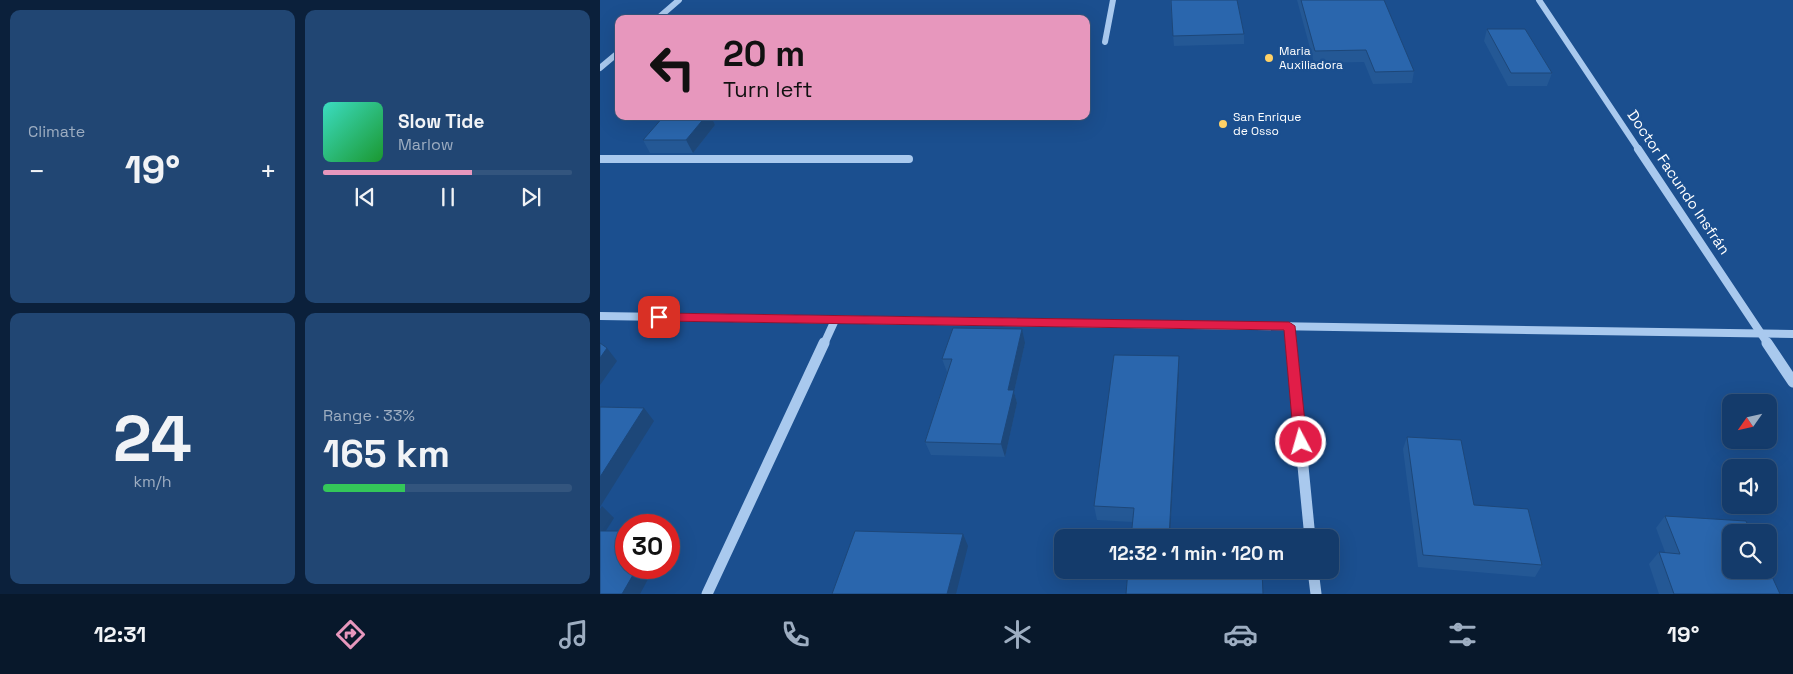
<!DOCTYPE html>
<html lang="en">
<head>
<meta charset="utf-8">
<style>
  :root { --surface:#143b6b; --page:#214673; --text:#f1f3f6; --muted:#9dadc1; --line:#33557e; --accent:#e797bd }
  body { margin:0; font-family:"Space Grotesk",sans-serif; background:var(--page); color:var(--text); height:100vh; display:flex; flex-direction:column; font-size:19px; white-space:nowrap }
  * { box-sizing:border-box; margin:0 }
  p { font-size:16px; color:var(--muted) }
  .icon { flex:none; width:28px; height:28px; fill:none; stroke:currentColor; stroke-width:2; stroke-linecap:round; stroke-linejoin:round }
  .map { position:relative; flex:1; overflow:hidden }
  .drawer { display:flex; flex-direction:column; gap:10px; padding:10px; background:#0b203b; width:600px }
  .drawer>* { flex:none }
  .guide { position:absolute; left:15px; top:15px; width:475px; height:105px; border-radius:10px; box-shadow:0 5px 20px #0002,0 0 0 1px var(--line); background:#e797bd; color:#111; overflow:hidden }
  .needle { width:32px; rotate:236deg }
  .fabs { position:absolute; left:1122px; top:394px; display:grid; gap:10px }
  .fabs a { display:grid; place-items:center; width:55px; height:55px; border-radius:10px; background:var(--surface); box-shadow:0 5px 20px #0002,0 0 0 1px var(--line); font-size:25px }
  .speed { position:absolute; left:15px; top:514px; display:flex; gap:10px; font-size:25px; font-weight:700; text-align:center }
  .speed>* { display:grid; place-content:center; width:65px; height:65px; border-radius:50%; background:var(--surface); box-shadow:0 5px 20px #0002,0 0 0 1px var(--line); line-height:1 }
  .speed .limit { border:8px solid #d22; background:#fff; color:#111 }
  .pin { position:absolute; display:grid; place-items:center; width:42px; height:42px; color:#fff; margin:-21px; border-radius:10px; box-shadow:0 2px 8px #0006 }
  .me { position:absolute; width:55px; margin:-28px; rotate:354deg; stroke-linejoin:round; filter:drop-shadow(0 0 4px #0008) }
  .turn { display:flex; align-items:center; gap:18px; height:105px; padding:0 25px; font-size:22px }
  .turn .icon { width:65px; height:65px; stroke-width:2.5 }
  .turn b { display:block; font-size:35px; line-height:42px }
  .big { font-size:38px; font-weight:600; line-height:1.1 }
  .drawer .widget { flex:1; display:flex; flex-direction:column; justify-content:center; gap:8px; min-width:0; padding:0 18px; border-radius:10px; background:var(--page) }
  .drawer .dial { align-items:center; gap:0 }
  .dial b { font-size:65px; line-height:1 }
  .song { display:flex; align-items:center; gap:15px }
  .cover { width:60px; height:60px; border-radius:8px; background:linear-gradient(135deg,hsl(170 70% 55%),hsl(130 70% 35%)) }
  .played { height:5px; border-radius:2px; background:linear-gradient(90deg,var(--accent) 60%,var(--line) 60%) }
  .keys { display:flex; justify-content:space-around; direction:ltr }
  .heat { display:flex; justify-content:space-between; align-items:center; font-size:28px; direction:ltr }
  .charge { height:8px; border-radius:4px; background:linear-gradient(90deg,#34c759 33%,var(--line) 0) }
  .drawer .tiles { flex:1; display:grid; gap:10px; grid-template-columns:repeat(2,1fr) }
  .trip { position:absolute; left:454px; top:529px; width:285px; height:50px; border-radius:10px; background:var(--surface); box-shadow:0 5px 20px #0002,0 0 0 1px var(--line); font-weight:600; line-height:50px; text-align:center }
  .dock { display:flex; height:80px; justify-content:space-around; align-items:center; background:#08182b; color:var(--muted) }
  .dock .icon { width:35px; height:35px }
  .dock .selected { color:var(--accent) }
  .dock b { font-size:22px; color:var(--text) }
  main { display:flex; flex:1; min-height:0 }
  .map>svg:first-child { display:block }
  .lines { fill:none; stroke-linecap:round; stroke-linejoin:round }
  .minor-far2 { stroke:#a9c9ee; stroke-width:6 }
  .minor-far1 { stroke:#a9c9ee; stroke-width:8 }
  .minor { stroke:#a9c9ee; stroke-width:11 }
  .wall { fill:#245895 }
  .shaded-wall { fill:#1d4779 }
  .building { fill:#2a66ad; stroke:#1d4779 }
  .route { fill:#e11d48; stroke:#92132f }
  .poi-dot { fill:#ffd166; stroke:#1b4f8f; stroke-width:2 }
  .labels { text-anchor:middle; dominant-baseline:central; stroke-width:5; stroke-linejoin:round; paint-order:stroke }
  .far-poi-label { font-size:12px; fill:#fff; stroke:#1b4f8f; text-anchor:start }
  .street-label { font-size:15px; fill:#fff; stroke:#1b4f8f }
</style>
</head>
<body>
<main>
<section class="drawer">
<div class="tiles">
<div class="widget"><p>Climate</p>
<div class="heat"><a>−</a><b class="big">19°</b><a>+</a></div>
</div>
<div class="widget">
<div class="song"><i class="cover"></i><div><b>Slow Tide</b><p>Marlow</p></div></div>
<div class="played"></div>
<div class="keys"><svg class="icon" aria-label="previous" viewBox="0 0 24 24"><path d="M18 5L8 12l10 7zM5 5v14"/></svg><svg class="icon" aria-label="pause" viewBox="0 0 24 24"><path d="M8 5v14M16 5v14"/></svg><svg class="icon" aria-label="next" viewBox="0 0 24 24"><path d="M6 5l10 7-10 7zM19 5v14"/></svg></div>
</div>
<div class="widget dial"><b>24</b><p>km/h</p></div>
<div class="widget"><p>Range · 33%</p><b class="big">165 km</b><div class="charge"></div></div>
</div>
</section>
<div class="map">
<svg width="1193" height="594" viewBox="0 0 1193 594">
  <rect width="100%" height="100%" fill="#1b4f8f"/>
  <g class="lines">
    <g class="minor-far2">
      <path d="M 939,0 L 1039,150"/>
      <path d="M 57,19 L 79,0"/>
      <path d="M 505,42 L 513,0"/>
      <path d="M 0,68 L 19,52"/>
    </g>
    <g class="minor-far1">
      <path d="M 1038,149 L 1168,344"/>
      <path d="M 0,159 L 309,159"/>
      <path d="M 0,316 L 1193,334"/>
      <path d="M 689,326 L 691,344"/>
      <path d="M 224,344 L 235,320"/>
    </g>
    <g class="minor">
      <path d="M 691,343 L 710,538"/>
      <path d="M 1167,343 L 1193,382"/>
      <path d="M 713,570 L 716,594"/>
      <path d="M 107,594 L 224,343"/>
    </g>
  </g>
  <g class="wall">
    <path d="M 570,0 L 637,0 L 644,34 L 644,44 L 574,46 Z"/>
    <path d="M 697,0 L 784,0 L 814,71 L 812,83 L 773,84 L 764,62 L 714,63 Z"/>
    <path d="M 887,29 L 952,73 L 947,86 L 908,86 L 884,41 Z"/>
    <path d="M 64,116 L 111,116 L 115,125 L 93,153 L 50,153 L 43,140 Z"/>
    <path d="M 425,343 L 414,392 L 417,403 L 405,457 L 331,455 L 325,442 L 347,372 L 342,359 Z"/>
    <path d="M 579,372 L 570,538 L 531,538 L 532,522 L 497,520 L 494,506 Z"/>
    <path d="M 807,437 L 874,505 L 942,565 L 935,577 L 818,567 L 803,449 Z"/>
    <path d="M 1065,516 L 1180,594 L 1059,594 L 1049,564 L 1059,552 L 1065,552 L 1056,528 Z"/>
  </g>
  <g class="shaded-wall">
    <path d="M 106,116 L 111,116 L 115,125 L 93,153 L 86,140 Z"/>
    <path d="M 422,329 L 425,343 L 414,392 L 417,403 L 405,457 L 401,444 L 408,390 Z"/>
    <path d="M 7,348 L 17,361 L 0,385 L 0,358 Z"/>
    <path d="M 579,356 L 579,372 L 570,538 L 569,538 Z"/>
    <path d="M 44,408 L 54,421 L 0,507 L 0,477 Z"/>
    <path d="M 2,506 L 14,518 L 0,540 L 0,509 Z"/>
    <path d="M 363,534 L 368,546 L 356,594 L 347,594 Z"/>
    <path d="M 37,568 L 54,568 L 40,594 L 22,594 Z"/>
  </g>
  <g class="building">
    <path d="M 571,0 L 637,0 L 644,34 L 573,36 Z"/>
    <path d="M 701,0 L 784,0 L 814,71 L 775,72 L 766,50 L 715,51 Z"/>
    <path d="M 887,29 L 925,29 L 952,73 L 911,73 Z"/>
    <path d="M 64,116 L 106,116 L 86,140 L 43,140 Z"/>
    <path d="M 353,328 L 422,329 L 408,390 L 414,390 L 401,444 L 325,442 L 352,359 L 342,359 Z"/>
    <path d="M 0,343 L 7,348 L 0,358 Z"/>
    <path d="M 514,355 L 579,356 L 569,538 L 531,538 L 534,508 L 494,506 Z"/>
    <path d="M 0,407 L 44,408 L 0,477 Z"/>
    <path d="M 807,437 L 861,440 L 874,505 L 928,509 L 942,565 L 823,555 Z"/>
    <path d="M 1065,516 L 1146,521 L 1151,532 L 1131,532 L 1131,570 L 1169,570 L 1180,594 L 1074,594 L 1059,552 L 1080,554 Z"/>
    <path d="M 0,531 L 26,531 L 26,568 L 37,568 L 22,594 L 0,594 Z"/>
    <path d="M 255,531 L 363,534 L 347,594 L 232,594 Z"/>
    <path d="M 528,570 L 662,570 L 663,594 L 526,594 Z"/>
  </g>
  <path class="route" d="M 59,313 L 689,322 L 695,326 L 707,442 L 705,445 L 701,447 L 696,445 L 694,442 L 684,330 L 59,321 L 53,317 Z"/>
  <g class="poi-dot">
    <circle cx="669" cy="58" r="5"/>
    <circle cx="623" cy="124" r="5"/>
  </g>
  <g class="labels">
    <g class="far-poi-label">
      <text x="679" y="51">Maria<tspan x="679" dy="14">Auxiliadora</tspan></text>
      <text x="633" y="117">San Enrique<tspan x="633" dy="14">de Osso</tspan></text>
    </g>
    <g class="street-label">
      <text transform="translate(1079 182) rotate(56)">Doctor Facundo Insfrán</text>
    </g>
  </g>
</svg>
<div class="fabs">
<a><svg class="needle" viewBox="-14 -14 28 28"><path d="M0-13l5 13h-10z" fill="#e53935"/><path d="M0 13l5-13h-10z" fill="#9dadc1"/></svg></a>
<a><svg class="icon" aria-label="sound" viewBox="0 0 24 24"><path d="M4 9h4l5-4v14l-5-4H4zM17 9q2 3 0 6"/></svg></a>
<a><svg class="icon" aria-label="search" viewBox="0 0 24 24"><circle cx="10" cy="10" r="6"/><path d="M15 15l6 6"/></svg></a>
</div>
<div class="speed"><div class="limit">30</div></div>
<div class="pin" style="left:59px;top:317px;background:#d93025"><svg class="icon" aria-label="arrive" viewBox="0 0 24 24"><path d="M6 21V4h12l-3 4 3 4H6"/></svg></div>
<svg class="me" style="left:701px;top:442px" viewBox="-20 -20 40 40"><circle r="17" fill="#e11d48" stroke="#fff" stroke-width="3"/><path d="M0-11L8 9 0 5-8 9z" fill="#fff"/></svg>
<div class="trip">12:32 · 1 min · 120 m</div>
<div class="guide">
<div class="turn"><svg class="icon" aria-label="left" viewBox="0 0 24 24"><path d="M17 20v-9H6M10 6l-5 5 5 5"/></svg><div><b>20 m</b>Turn left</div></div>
</div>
</div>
</main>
<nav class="dock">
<b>12:31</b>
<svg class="icon selected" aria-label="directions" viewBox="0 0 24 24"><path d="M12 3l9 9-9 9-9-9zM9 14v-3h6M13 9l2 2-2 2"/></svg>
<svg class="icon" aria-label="music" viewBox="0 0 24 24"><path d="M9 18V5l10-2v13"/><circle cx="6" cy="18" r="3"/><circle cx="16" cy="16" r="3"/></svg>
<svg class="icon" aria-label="phone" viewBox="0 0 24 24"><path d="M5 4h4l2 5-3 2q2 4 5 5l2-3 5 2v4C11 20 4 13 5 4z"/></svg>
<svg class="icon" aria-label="climate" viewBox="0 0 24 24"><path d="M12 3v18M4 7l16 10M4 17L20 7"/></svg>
<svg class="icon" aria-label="car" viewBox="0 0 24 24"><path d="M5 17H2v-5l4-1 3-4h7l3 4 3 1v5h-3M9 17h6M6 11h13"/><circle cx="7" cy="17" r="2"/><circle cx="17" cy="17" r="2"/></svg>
<svg class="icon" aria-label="filters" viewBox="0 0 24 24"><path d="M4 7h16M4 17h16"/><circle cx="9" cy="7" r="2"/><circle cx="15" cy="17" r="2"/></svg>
<b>19°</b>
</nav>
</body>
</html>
